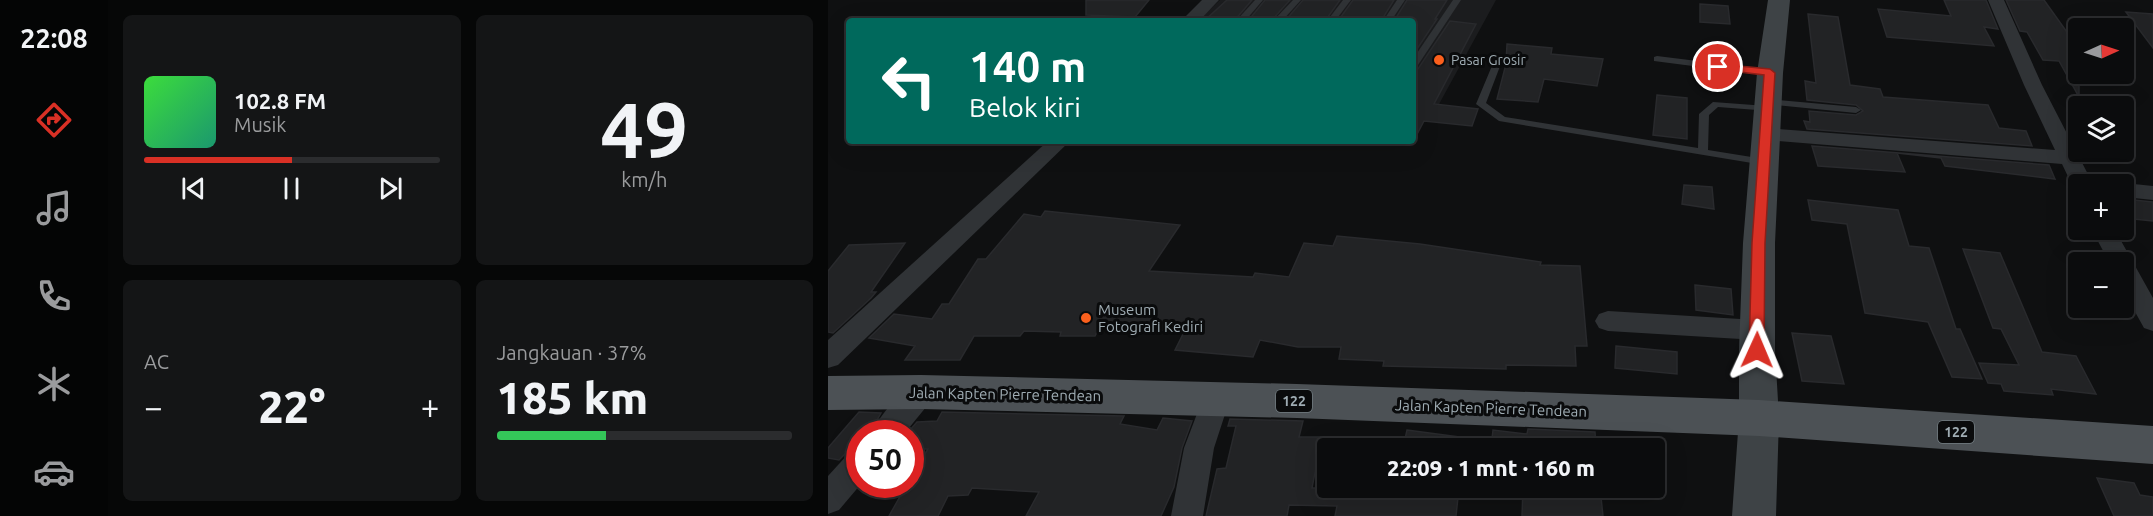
<!DOCTYPE html>
<html lang="id">
<head>
<meta charset="utf-8">
<style>
  :root { --surface:#0b0c0d; --page:#141516; --text:#f1f3f6; --muted:#9a9b9d; --line:#2b2c2e; --accent:#d93025 }
  body { margin:0; font-family:Ubuntu,sans-serif; background:var(--page); color:var(--text); height:100vh; display:flex; flex-direction:column; font-size:22px; white-space:nowrap }
  * { box-sizing:border-box; margin:0 }
  p { font-size:20px; color:var(--muted) }
  .icon { flex:none; width:33px; height:33px; fill:none; stroke:currentColor; stroke-width:2; stroke-linecap:round; stroke-linejoin:round }
  .map { position:relative; flex:1; overflow:hidden }
  .side { display:flex; flex-direction:column; gap:15px; padding:15px; background:#060707; width:720px }
  .side>* { flex:none }
  .top-card { position:absolute; left:18px; top:18px; width:570px; height:126px; border-radius:6px; box-shadow:0 6px 24px #0002,0 0 0 2px var(--line); background:#00695c; color:#fff; overflow:hidden }
  .needle { width:39px; rotate:87deg }
  .tools { position:absolute; left:1240px; top:18px; display:grid; gap:12px }
  .tools a { display:grid; place-items:center; width:66px; height:66px; border-radius:6px; background:var(--surface); box-shadow:0 6px 24px #0002,0 0 0 2px var(--line); font-size:30px }
  .speed { position:absolute; left:18px; top:420px; display:flex; gap:12px; font-size:30px; font-weight:700; text-align:center }
  .speed>* { display:grid; place-content:center; width:78px; height:78px; border-radius:50%; background:var(--surface); box-shadow:0 6px 24px #0002,0 0 0 2px var(--line); line-height:1 }
  .speed .limit { border:9px solid #d22; background:#fff; color:#111 }
  .pin { position:absolute; display:grid; place-items:center; width:51px; height:51px; color:#fff; margin:-26px; border:3px solid #fff; border-radius:50%; box-shadow:0 2px 6px #0007 }
  .me { position:absolute; width:66px; margin:-33px; rotate:1deg; stroke-linejoin:round; filter:drop-shadow(0 0 4px #0008) }
  .turn { display:flex; align-items:center; gap:21px; height:126px; padding:0 24px; font-size:27px }
  .turn .icon { width:78px; height:78px; stroke-width:2.5 }
  .turn b { display:block; font-size:42px; line-height:51px }
  .big { font-size:45px; font-weight:800; line-height:1.1 }
  .side .tile { flex:1; display:flex; flex-direction:column; justify-content:center; gap:9px; min-width:0; padding:0 21px; border-radius:9px; background:var(--page) }
  .side .dial { align-items:center; gap:0 }
  .dial b { font-size:78px; line-height:1 }
  .song { display:flex; align-items:center; gap:18px }
  .cover { width:72px; height:72px; border-radius:9px; background:linear-gradient(135deg,hsl(120 70% 55%),hsl(160 70% 35%)) }
  .played { height:6px; border-radius:3px; background:linear-gradient(90deg,var(--accent) 50%,var(--line) 50%) }
  .keys { display:flex; justify-content:space-around; direction:ltr }
  .heat { display:flex; justify-content:space-between; align-items:center; font-size:33px; direction:ltr }
  .charge { height:9px; border-radius:4px; background:linear-gradient(90deg,#34c759 37%,var(--line) 0) }
  .side .tiles { flex:1; display:grid; gap:15px; grid-template-columns:repeat(2,1fr) }
  .trip { position:absolute; left:489px; top:438px; width:348px; height:60px; border-radius:6px; background:var(--surface); box-shadow:0 6px 24px #0002,0 0 0 2px var(--line); font-weight:800; line-height:60px; text-align:center }
  main { display:flex; flex:1; min-height:0 }
  .tabs { display:flex; flex-direction:column; width:108px; justify-content:space-around; align-items:center; background:#040505; color:var(--muted) }
  .tabs .icon { width:42px; height:42px }
  .tabs .on { color:var(--accent) }
  .tabs b { font-size:27px; color:var(--text) }
  .map>svg:first-child { display:block }
  .built { fill:#1b1c1e }
  .building { fill:#222325; stroke:#292a2d; stroke-width:1.5 }
  .lines { fill:none; stroke-linecap:round; stroke-linejoin:round }
  .service { fill:#303336; fill-rule:evenodd }
  .minor { fill:#303336; fill-rule:evenodd }
  .secondary { fill:#3e4346; fill-rule:evenodd }
  .primary { fill:#4c5155; fill-rule:evenodd }
  .route { fill:#d93025; stroke:#8d1f18; stroke-width:1.5 }
  .poi-dot { fill:#fb601d; stroke:#0a0b0c; stroke-width:2 }
  .labels { text-anchor:middle; dominant-baseline:central; stroke-width:6; stroke-linejoin:round; paint-order:stroke }
  .far-poi-label { font-size:14px; fill:#9facb3; stroke:#0a0b0c; text-anchor:start }
  .shield { fill:#0a0b0c; stroke:#727c81; stroke-width:1.5 }
  .shield-label { font-size:14px; font-weight:bold; fill:#9facb3 }
  .poi-label { font-size:15px; fill:#9facb3; stroke:#0a0b0c; text-anchor:start }
  .street-label { font-size:15px; fill:#9facb3; stroke:#0a0b0c }
</style>
</head>
<body>
<main>
<nav class="tabs">
<b>22:08</b>
<svg class="icon on" aria-label="directions" viewBox="0 0 24 24"><path d="M12 3l9 9-9 9-9-9zM9 14v-3h6M13 9l2 2-2 2"/></svg>
<svg class="icon" aria-label="music" viewBox="0 0 24 24"><path d="M9 18V5l10-2v13"/><circle cx="6" cy="18" r="3"/><circle cx="16" cy="16" r="3"/></svg>
<svg class="icon" aria-label="phone" viewBox="0 0 24 24"><path d="M5 4h4l2 5-3 2q2 4 5 5l2-3 5 2v4C11 20 4 13 5 4z"/></svg>
<svg class="icon" aria-label="climate" viewBox="0 0 24 24"><path d="M12 3v18M4 7l16 10M4 17L20 7"/></svg>
<svg class="icon" aria-label="car" viewBox="0 0 24 24"><path d="M5 17H2v-5l4-1 3-4h7l3 4 3 1v5h-3M9 17h6M6 11h13"/><circle cx="7" cy="17" r="2"/><circle cx="17" cy="17" r="2"/></svg>
</nav>
<section class="side">
<div class="tiles">
<div class="tile">
<div class="song"><i class="cover"></i><div><b>102.8 FM</b><p>Musik</p></div></div>
<div class="played"></div>
<div class="keys"><svg class="icon" aria-label="previous" viewBox="0 0 24 24"><path d="M18 5L8 12l10 7zM5 5v14"/></svg><svg class="icon" aria-label="pause" viewBox="0 0 24 24"><path d="M8 5v14M16 5v14"/></svg><svg class="icon" aria-label="next" viewBox="0 0 24 24"><path d="M6 5l10 7-10 7zM19 5v14"/></svg></div>
</div>
<div class="tile dial"><b>49</b><p>km/h</p></div>
<div class="tile"><p>AC</p>
<div class="heat"><a>−</a><b class="big">22°</b><a>+</a></div>
</div>
<div class="tile"><p>Jangkauan · 37%</p><b class="big">185 km</b><div class="charge"></div></div>
</div>
</section>
<div class="map">
<svg width="1325" height="516" viewBox="0 0 1325 516">
  <rect width="100%" height="100%" fill="#0f1011"/>
  <path class="built" d="M 392,0 L 668,0 L 610,106 L 585,108 L 585,21 L 369,21 Z"/>
  <g class="building">
    <path d="M 258,0 L 321,0 L 307,17 L 258,15 Z"/>
    <path d="M 399,0 L 424,0 L 406,21 L 376,21 Z"/>
    <path d="M 437,0 L 462,0 L 443,21 L 420,21 Z"/>
    <path d="M 475,0 L 512,0 L 497,21 L 457,21 Z"/>
    <path d="M 525,0 L 566,0 L 553,21 L 510,21 Z"/>
    <path d="M 579,0 L 619,0 L 607,19 L 609,19 L 585,55 L 585,21 L 566,21 Z"/>
    <path d="M 1116,0 L 1158,0 L 1170,29 L 1156,27 L 1166,46 L 1059,37 L 1050,9 L 1123,16 Z"/>
    <path d="M 1178,0 L 1216,0 L 1246,42 L 1251,42 L 1251,97 L 1231,61 L 1215,60 L 1199,32 L 1192,31 Z"/>
    <path d="M 872,4 L 900,6 L 902,24 L 872,22 Z"/>
    <path d="M 1298,12 L 1325,14 L 1325,48 Z"/>
    <path d="M 980,14 L 1010,17 L 1022,85 L 1052,89 L 1055,97 L 1160,105 L 1171,128 L 1198,131 L 1204,146 L 979,129 L 976,121 L 982,122 L 981,111 L 1028,115 L 1035,111 L 1028,105 L 979,100 L 977,81 L 988,83 Z"/>
    <path d="M 622,21 L 648,24 L 606,104 L 650,109 L 644,126 L 596,121 L 585,142 L 585,71 L 590,69 Z"/>
    <path d="M 679,44 L 724,48 L 723,54 L 775,59 L 769,86 L 716,79 L 710,102 L 669,99 L 678,64 Z"/>
    <path d="M 829,95 L 859,98 L 859,139 L 825,135 Z"/>
    <path d="M 984,146 L 1221,165 L 1227,179 L 1117,166 L 1113,158 L 1069,153 L 1077,172 L 990,166 Z"/>
    <path d="M 856,185 L 884,187 L 886,209 L 854,204 Z"/>
    <path d="M 1296,199 L 1325,202 L 1325,221 L 1296,218 Z"/>
    <path d="M 980,200 L 1070,210 L 1081,246 L 1101,248 L 1128,329 L 1132,329 L 1154,379 L 1124,377 L 1100,322 L 1037,313 L 1019,224 L 984,220 Z"/>
    <path d="M 217,211 L 352,225 L 321,271 L 425,277 L 427,273 L 461,277 L 476,243 L 505,246 L 509,236 L 592,244 L 713,262 L 712,265 L 752,266 L 759,346 L 747,346 L 748,366 L 678,365 L 678,369 L 555,366 L 556,361 L 511,359 L 513,347 L 470,347 L 432,340 L 425,357 L 347,350 L 356,332 L 272,326 L 267,336 L 232,336 L 233,332 L 196,331 L 192,336 L 146,336 L 132,360 L 77,360 L 87,346 L 41,338 L 66,314 L 104,319 L 114,304 L 121,304 L 150,259 L 158,259 L 196,214 L 213,217 Z"/>
    <path d="M 77,243 L 43,292 L 48,292 L 43,298 L 5,333 L 0,332 L 0,271 L 21,245 Z"/>
    <path d="M 1135,249 L 1172,253 L 1214,352 L 1248,356 L 1268,394 L 1223,389 L 1225,395 L 1176,391 L 1173,384 L 1160,383 L 1151,363 L 1191,365 L 1173,329 L 1165,328 Z"/>
    <path d="M 867,285 L 903,289 L 905,315 L 868,310 Z"/>
    <path d="M 964,333 L 1003,336 L 1016,384 L 974,381 Z"/>
    <path d="M 788,346 L 849,352 L 849,374 L 787,368 Z"/>
    <path d="M 31,412 L 53,413 L 41,434 L 32,434 L 32,447 L 20,451 L 11,460 L 0,458 L 0,448 Z"/>
    <path d="M 114,412 L 296,416 L 292,424 L 329,430 L 335,418 L 364,421 L 354,448 L 346,487 L 333,516 L 198,516 L 211,492 L 144,488 L 140,495 L 120,496 L 110,516 L 61,516 L 79,484 L 82,484 L 82,479 L 100,449 L 82,449 L 82,430 L 89,422 L 109,421 Z"/>
    <path d="M 402,419 L 475,421 L 471,437 L 494,437 L 484,488 L 631,488 L 628,516 L 507,516 L 509,506 L 461,505 L 459,516 L 378,516 L 389,469 L 398,468 L 408,426 L 400,426 Z"/>
    <path d="M 700,429 L 767,432 L 768,448 L 663,448 L 665,430 L 699,434 Z"/>
    <path d="M 579,430 L 631,437 L 631,448 L 575,448 Z"/>
    <path d="M 1269,478 L 1306,483 L 1312,495 L 1325,497 L 1325,516 L 1286,516 Z"/>
    <path d="M 695,488 L 772,488 L 775,516 L 694,516 Z"/>
  </g>
  <g class="lines">
    <g class="service">
      <path d="M 427,0 L 435,0 L 417,21 L 408,21 Z"/>
      <path d="M 465,0 L 473,0 L 454,21 L 445,21 Z"/>
      <path d="M 515,0 L 523,0 L 507,21 L 499,21 Z"/>
      <path d="M 569,0 L 577,0 L 563,21 L 555,21 Z"/>
      <path d="M 625,0 L 633,0 L 588,68 L 585,69 L 585,59 Z"/>
      <path d="M 829,56 L 942,70 L 947,73 L 942,76 L 826,61 L 826,57 Z"/>
      <path d="M 670,58 L 674,61 L 658,103 L 677,117 L 870,148 L 871,114 L 885,102 L 939,106 L 944,109 L 942,111 L 890,107 L 881,115 L 880,150 L 936,159 L 941,162 L 936,165 L 671,121 L 648,104 L 666,61 Z"/>
      <path d="M 940,99 L 1028,107 L 1033,110 L 1028,113 L 937,104 L 937,100 Z"/>
    </g>
    <g class="minor">
      <path d="M 374,0 L 391,0 L 371,21 L 353,21 Z"/>
      <path d="M 1160,0 L 1176,0 L 1214,85 L 1265,184 L 1251,184 L 1251,190 L 1246,189 L 1234,164 L 937,140 L 930,138 L 927,134 L 930,130 L 937,128 L 1227,150 L 1196,85 Z"/>
      <path d="M 220,141 L 242,141 L 10,365 L 0,368 L 0,340 Z"/>
      <path d="M 1296,183 L 1325,186 L 1325,200 L 1296,197 L 1296,184 L 1289,184 Z"/>
      <path d="M 1264,230 L 1287,230 L 1325,298 L 1325,331 L 1316,328 L 1296,292 L 1296,262 L 1281,262 Z"/>
      <path d="M 780,311 L 929,320 L 938,323 L 942,330 L 938,337 L 929,340 L 780,331 L 771,328 L 767,321 L 771,314 Z"/>
      <path d="M 93,380 L 103,383 L 107,392 L 103,401 L 76,434 L 43,434 C 50,417 76,386 93,380 Z"/>
      <path d="M 388,387 L 398,390 L 402,399 L 386,448 L 375,516 L 343,516 L 356,448 L 378,390 Z"/>
      <path d="M 32,449 L 33,484 L 11,510 L 0,514 L 0,476 L 21,453 Z"/>
    </g>
    <path class="secondary" d="M 940,0 L 962,0 L 955,73 L 947,243 L 947,350 L 951,418 L 948,516 L 904,516 L 911,418 L 911,350 L 915,243 L 929,73 Z"/>
    <path class="primary" d="M 93,375 L 469,384 L 931,400 L 1325,426 L 1325,464 L 931,436 L 469,418 L 93,409 L 0,410 L 0,376 Z"/>
  </g>
  <path class="route" d="M 890,64 L 942,69 L 947,73 L 937,243 L 936,350 L 934,354 L 929,356 L 923,354 L 921,350 L 924,243 L 936,75 L 886,69 L 884,67 Z"/>
  <g class="poi-dot">
    <circle cx="611" cy="60" r="6"/>
    <circle cx="258" cy="318" r="6"/>
  </g>
  <g class="labels">
    <g class="far-poi-label">
      <text x="623" y="60">Pasar Grosir</text>
    </g>
    <g class="shield">
      <rect x="448" y="390" width="36" height="22" rx="4.5"/>
      <rect x="1110" y="421" width="36" height="22" rx="4.5"/>
    </g>
    <g class="shield-label">
      <text x="466" y="401">122</text>
      <text x="1128" y="432">122</text>
    </g>
    <g class="poi-label">
      <text x="270" y="309">Museum<tspan x="270" dy="17">Fotografi Kediri</tspan></text>
    </g>
    <g class="street-label">
      <text transform="translate(177 394) rotate(1)">Jalan Kapten Pierre Tendean</text>
      <text transform="translate(663 408) rotate(2)">Jalan Kapten Pierre Tendean</text>
    </g>
  </g>
</svg>
<div class="tools">
<a><svg class="needle" viewBox="-14 -14 28 28"><path d="M0-13l5 13h-10z" fill="#e53935"/><path d="M0 13l5-13h-10z" fill="#9a9b9d"/></svg></a>
<a><svg class="icon" aria-label="layers" viewBox="0 0 24 24"><path d="M12 4l9 5-9 5-9-5zM3 14l9 5 9-5"/></svg></a>
<a>+</a>
<a>−</a>
</div>
<div class="speed"><div class="limit">50</div></div>
<div class="pin" style="left:890px;top:67px;background:#d93025"><svg class="icon" aria-label="arrive" viewBox="0 0 24 24"><path d="M6 21V4h12l-3 4 3 4H6"/></svg></div>
<svg class="me" style="left:929px;top:350px" viewBox="-20 -20 40 40"><path d="M0-17L14 15 0 8-14 15z" fill="#d93025" stroke="#fff" stroke-width="4"/></svg>
<div class="trip">22:09 · 1 mnt · 160 m</div>
<div class="top-card">
<div class="turn"><svg class="icon" aria-label="left" viewBox="0 0 24 24"><path d="M17 20v-9H6M10 6l-5 5 5 5"/></svg><div><b>140 m</b>Belok kiri</div></div>
</div>
</div>
</main>
</body>
</html>
